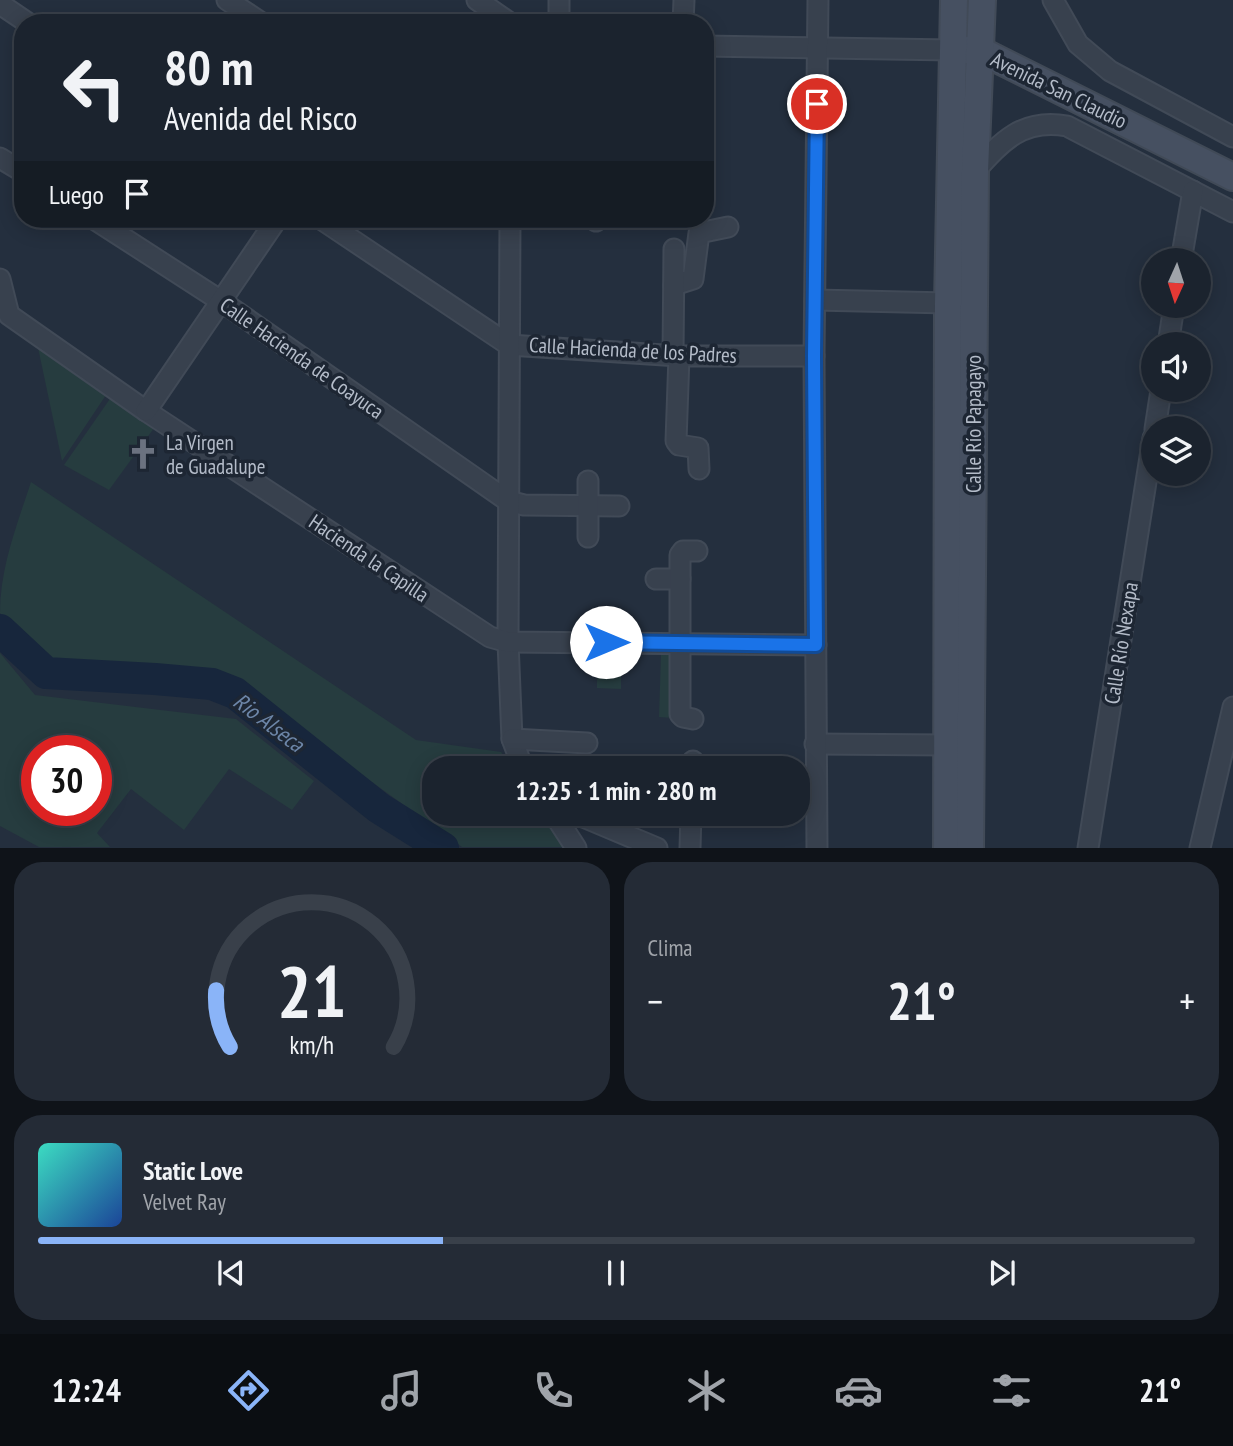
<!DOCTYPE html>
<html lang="es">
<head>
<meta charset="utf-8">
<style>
  :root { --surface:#1b232e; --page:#242b36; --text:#f1f3f6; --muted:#a0a4aa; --line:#39404a; --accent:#8ab4f8 }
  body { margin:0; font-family:"PT Sans Narrow",sans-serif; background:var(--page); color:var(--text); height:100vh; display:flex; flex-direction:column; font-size:26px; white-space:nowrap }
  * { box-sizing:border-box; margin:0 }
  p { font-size:23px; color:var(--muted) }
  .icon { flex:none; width:38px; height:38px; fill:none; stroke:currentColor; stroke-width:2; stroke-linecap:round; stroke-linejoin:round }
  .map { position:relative; height:848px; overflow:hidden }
  .panel { display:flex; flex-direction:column; gap:14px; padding:14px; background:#0f1319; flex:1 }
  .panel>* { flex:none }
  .top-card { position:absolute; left:14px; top:14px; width:700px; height:214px; border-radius:28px; box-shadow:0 4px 18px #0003,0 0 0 2px var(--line); background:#1b232e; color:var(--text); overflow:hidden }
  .needle { width:46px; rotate:183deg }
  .buttons { position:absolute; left:1141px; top:248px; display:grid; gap:14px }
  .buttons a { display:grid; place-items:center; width:70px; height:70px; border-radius:50%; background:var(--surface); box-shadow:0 4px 18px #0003,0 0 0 2px var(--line); font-size:35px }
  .speed { position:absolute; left:21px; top:735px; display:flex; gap:14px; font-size:35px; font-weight:700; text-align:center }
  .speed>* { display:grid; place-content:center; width:91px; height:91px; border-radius:50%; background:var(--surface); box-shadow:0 4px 18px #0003,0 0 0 2px var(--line); line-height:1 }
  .speed .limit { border:10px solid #d22; background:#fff; color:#111 }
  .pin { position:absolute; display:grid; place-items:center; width:60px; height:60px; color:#fff; margin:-30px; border:4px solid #fff; border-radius:50%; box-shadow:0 2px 7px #0007 }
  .me { position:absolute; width:77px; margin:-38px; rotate:90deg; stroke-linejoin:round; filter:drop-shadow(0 0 5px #0008) }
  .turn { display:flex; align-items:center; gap:24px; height:147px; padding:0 35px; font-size:32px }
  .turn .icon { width:91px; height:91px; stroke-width:2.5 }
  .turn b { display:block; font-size:49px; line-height:60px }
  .then { display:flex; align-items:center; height:66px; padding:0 35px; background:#0003; gap:14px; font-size:26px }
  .big { font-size:52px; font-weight:600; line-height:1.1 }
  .panel .tile { flex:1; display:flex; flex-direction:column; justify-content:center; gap:10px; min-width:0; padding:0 24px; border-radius:28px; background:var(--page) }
  .panel .dial { align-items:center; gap:0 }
  .dial svg { height:182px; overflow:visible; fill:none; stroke:var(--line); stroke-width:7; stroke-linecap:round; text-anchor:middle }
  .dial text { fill:var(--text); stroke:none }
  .song { display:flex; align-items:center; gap:21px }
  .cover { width:84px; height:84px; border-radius:10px; background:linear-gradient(135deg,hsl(170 70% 55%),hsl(220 70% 35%)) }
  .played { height:7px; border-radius:4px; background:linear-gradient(90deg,var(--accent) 35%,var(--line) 35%) }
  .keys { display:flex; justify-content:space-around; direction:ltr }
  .heat { display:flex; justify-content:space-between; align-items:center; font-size:38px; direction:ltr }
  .panel .tiles { flex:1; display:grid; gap:14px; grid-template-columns:1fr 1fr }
  .tile:last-child { grid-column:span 2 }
  .trip { position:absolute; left:422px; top:756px; width:388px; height:70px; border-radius:28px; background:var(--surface); box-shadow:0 4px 18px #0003,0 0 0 2px var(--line); font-weight:600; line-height:70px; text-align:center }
  .dock { display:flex; height:112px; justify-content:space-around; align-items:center; background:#0b0e12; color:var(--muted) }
  .dock .icon { width:49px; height:49px }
  .dock .selected { color:var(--accent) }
  .dock b { font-size:32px; color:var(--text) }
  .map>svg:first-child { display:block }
  .green { fill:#263c3f; fill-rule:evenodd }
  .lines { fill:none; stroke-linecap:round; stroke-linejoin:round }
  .river { stroke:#17263c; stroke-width:32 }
  .street-casing { stroke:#414a57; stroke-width:23 }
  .secondary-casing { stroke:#414a57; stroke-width:30 }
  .street { stroke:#38414e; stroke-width:19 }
  .secondary { stroke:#465061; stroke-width:26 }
  .route-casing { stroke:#114b97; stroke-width:18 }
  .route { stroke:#1a73e8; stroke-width:12 }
  .labels { text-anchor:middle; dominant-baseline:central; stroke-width:7; stroke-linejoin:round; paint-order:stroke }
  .street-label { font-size:21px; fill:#b4bcc9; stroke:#1d2633 }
  .poi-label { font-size:21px; fill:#b4bcc9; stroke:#1d2633; text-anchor:start }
  .water-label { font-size:23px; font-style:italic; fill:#6d86a8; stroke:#1d2633 }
</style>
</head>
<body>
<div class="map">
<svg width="1233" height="848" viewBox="0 0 1233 848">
  <rect width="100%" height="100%" fill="#242f3e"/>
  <g class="green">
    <path d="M 37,343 L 110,389 L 62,461 Z"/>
    <path d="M 114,393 L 157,424 L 109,490 L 64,465 Z"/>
    <path d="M 31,482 L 416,740 L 501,752 L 512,768 L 434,768 L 434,814 L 543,814 L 566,847 L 462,847 L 236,684 L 44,659 L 0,613 C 0,567 17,525 31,482 Z"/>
    <path d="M 0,653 L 35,695 L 236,719 L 314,781 L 292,810 L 229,769 L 184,830 L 131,789 L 97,833 L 110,847 L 39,847 L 0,826 ZM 37,751 L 96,751 L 96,810 L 37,810 Z"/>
    <path d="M 661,655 L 676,655 L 674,718 L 659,717 Z"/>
    <path d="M 597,660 L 621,661 L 621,689 L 597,688 Z"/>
  </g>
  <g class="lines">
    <path class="river" d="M 0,630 L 46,673 L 155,679 L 212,684 L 235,693 L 379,808 L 443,848"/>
    <defs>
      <g id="street">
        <path d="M 227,0 L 262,23"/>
        <path d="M 477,0 L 510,23"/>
        <path d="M 1053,0 L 1078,44 L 1110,71 L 1233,137"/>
        <path d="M 0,4 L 28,23"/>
        <path d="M 559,23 L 559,0"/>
        <path d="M 683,23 L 684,0"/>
        <path d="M 705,46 L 952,50"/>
        <path d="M 0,158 L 23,172"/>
        <path d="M 975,171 C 1002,141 1023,118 1067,126 L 1233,212"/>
        <path d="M 94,219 L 221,301 L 508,501 L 524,505 L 619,506"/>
        <path d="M 321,219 L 509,345 L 679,356 L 814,356"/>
        <path d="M 510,219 L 508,642 L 512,739 L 523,768"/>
        <path d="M 596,219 L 596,221"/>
        <path d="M 1181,261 L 1193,191"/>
        <path d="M 0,279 L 9,315 L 146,411 L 490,637 L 508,642 L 816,645"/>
        <path d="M 674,285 L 693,279 L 699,233 L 728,227"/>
        <path d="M 815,300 L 948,303"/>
        <path d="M 1168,345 L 1174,306"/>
        <path d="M 673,356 L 674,249"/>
        <path d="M 679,356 L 676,441 L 679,445 L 698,448 L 699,469"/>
        <path d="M 146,411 L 277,219"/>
        <path d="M 1155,429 L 1161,390"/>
        <path d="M 588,537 L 588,481"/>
        <path d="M 656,579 L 680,579"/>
        <path d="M 693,719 L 683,717 L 680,714 L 680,555 L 683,551 L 697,551"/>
        <path d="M 512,739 L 587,743"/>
        <path d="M 815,744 L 947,745"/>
        <path d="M 693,768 L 693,761"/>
        <path d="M 554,814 L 576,848"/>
        <path d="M 576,814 L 657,848"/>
        <path d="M 690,848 L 691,814"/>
        <path d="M 817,848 L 814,356 L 818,0"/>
        <path d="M 1088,848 L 1153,438"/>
        <path d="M 1200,848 L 1233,707"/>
      </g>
      <g id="secondary">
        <path d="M 967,50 L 981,51 L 1233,177"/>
        <path d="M 947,848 L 948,303 L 954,0"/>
        <path d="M 970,848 L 975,171 L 982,0"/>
      </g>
    </defs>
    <use href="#street" class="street-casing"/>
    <use href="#secondary" class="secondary-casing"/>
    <use href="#street" class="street"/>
    <use href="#secondary" class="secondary"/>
  </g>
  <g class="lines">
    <defs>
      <path id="route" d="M 606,642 L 816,645 L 814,356 L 817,104"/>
    </defs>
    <use href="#route" class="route-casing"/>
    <use href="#route" class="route"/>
  </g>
  <defs>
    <symbol id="church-bare" viewBox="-9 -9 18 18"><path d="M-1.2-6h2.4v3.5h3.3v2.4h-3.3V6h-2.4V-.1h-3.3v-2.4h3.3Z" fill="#6b7280" stroke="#1d2633" stroke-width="2.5" paint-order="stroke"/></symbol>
  </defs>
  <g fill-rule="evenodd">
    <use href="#church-bare" x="121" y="432" width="44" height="44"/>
  </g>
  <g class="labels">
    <g class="street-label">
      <text transform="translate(1059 90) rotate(26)">Avenida San Claudio</text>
      <text transform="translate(633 350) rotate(3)">Calle Hacienda de los Padres</text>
      <text transform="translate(302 358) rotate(35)">Calle Hacienda de Coayuca</text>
      <text transform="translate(973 424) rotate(-90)">Calle Río Papagayo</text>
      <text transform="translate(369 558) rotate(34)">Hacienda la Capilla</text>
      <text transform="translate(1121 643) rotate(-81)">Calle Río Nexapa</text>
    </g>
    <g class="poi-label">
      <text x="166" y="442">La Virgen<tspan x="166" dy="24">de Guadalupe</tspan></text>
    </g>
    <g class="water-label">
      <text transform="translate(269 722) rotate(37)">Rio Alseca</text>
    </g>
  </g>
</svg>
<div class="buttons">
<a><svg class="needle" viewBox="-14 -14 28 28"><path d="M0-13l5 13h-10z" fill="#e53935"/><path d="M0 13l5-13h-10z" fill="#a0a4aa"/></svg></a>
<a><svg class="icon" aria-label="sound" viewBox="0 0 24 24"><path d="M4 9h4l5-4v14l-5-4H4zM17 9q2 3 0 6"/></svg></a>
<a><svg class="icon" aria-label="layers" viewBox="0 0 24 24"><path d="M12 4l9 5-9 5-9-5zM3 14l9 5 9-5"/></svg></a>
</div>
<div class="speed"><div class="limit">30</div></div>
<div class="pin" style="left:817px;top:104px;background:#d93025"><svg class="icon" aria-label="arrive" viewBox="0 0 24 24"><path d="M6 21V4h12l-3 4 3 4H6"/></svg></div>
<svg class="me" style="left:606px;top:642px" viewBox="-20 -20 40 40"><circle r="19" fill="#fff"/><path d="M0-13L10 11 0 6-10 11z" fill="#1a73e8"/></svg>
<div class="trip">12:25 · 1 min · 280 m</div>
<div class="top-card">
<div class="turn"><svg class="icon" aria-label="left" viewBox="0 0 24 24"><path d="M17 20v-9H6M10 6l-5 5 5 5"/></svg><div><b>80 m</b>Avenida del Risco</div></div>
<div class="then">Luego<svg class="icon" aria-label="arrive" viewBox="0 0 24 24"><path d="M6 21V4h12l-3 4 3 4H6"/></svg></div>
</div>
</div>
<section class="panel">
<div class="tiles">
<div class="tile dial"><svg viewBox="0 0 100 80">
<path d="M14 69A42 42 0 1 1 86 69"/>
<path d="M14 69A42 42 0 0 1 8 44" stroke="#8ab4f8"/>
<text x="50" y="56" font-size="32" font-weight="700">21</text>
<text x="50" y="72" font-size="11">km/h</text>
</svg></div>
<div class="tile"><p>Clima</p>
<div class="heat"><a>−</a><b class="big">21°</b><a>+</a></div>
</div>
<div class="tile">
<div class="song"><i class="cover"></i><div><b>Static Love</b><p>Velvet Ray</p></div></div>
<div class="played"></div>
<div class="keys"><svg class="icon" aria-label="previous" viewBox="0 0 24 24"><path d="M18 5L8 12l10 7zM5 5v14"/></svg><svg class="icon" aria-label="pause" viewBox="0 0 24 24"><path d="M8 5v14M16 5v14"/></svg><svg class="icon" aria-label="next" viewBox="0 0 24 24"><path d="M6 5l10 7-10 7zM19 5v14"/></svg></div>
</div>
</div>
</section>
<nav class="dock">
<b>12:24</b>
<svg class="icon selected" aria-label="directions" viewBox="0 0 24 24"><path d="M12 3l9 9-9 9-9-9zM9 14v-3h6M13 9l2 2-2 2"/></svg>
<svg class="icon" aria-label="music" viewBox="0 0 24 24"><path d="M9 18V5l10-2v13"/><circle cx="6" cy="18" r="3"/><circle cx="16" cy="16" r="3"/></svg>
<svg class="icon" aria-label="phone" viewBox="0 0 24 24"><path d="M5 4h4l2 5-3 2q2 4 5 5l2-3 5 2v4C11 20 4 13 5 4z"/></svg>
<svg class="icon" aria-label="climate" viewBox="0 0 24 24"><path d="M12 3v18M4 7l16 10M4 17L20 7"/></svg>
<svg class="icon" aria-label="car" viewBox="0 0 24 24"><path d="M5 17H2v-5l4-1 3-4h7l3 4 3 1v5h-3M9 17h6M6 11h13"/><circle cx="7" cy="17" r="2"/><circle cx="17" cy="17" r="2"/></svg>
<svg class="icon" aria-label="filters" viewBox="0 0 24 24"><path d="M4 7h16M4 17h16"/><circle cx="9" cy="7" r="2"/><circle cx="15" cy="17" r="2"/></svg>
<b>21°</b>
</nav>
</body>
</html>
